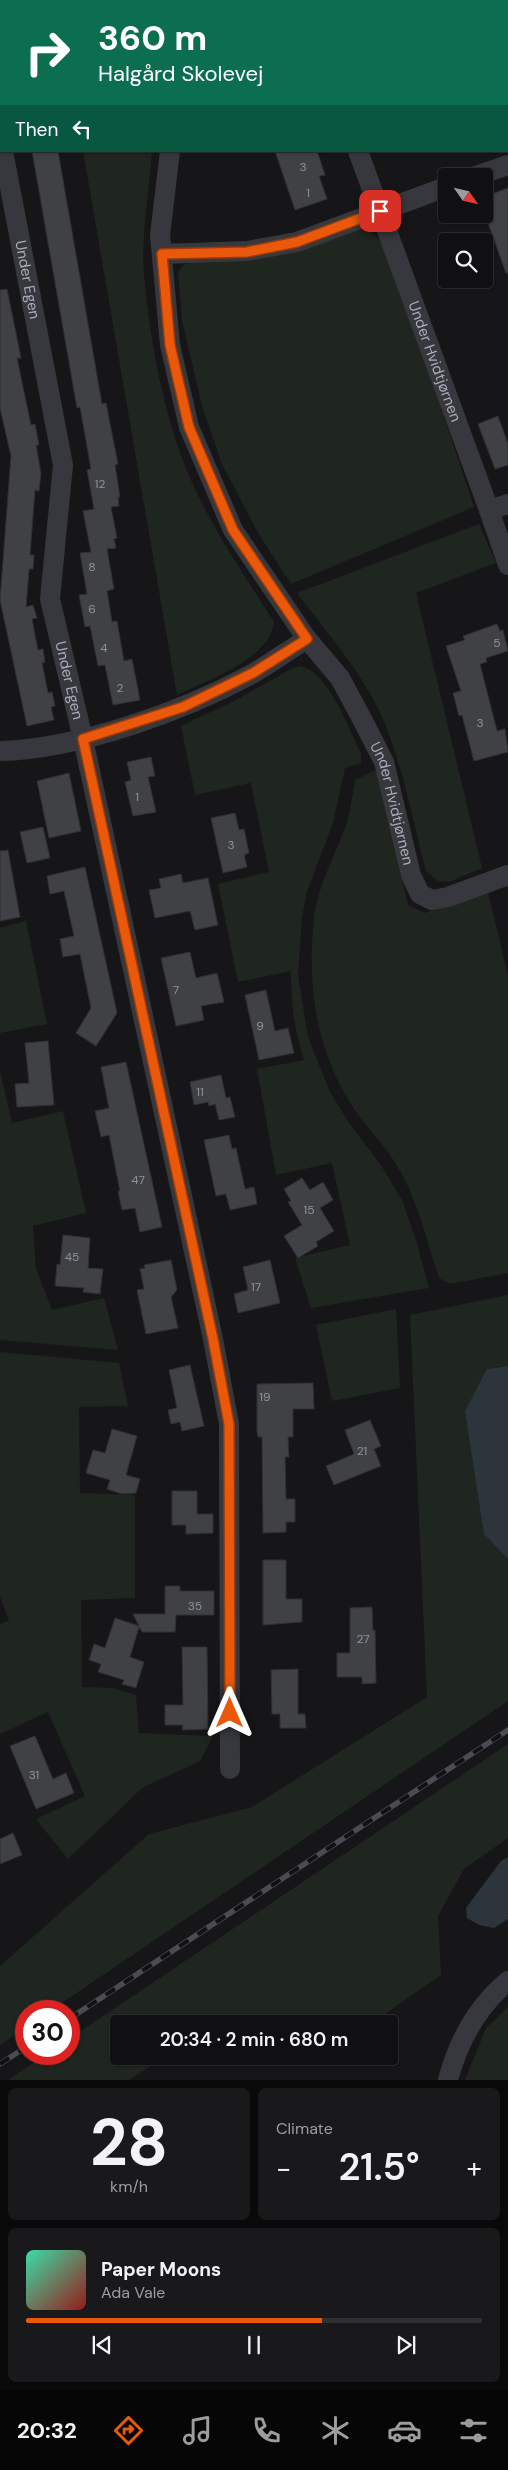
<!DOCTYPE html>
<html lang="en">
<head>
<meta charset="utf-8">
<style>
  :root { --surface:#101012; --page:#19191b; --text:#f1f3f6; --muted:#9c9d9f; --line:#303032; --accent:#ea580c }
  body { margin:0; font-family:"DM Sans",sans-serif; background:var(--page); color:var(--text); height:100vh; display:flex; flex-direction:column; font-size:19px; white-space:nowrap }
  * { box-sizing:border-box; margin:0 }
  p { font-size:16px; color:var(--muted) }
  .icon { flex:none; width:28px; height:28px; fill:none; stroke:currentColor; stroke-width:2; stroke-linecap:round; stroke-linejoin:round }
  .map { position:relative; height:2080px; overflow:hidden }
  .details { display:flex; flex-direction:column; gap:8px; padding:8px; background:#09090a; flex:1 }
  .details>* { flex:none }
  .hud { position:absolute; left:0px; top:0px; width:509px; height:152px; box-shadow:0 1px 4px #0004,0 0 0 1px var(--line); background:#0b6e4f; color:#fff; overflow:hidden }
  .needle { width:32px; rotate:124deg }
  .controls { position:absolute; left:438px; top:168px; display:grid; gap:10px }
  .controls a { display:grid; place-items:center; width:55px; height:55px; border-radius:5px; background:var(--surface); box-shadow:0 1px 4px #0004,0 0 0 1px var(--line); font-size:25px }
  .speed { position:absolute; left:15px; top:2000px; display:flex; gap:10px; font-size:25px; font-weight:700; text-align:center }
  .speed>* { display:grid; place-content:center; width:65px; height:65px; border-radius:50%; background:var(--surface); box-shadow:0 1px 4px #0004,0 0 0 1px var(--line); line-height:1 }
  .speed .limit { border:8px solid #d22; background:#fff; color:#111 }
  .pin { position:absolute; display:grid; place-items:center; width:42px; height:42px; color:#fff; margin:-21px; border-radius:10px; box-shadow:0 2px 8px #0006 }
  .me { position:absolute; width:55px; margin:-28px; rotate:0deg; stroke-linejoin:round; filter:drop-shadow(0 0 4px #0008) }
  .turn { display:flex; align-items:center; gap:18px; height:105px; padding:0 15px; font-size:22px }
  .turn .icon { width:65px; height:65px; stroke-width:2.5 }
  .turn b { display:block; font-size:35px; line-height:42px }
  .then { display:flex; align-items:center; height:48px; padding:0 15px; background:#0003; gap:10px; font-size:19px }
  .big { font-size:38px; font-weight:600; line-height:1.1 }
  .details .tile { flex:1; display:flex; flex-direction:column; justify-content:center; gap:8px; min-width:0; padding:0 18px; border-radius:8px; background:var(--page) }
  .details .dial { align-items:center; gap:0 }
  .dial b { font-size:65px; line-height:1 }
  .song { display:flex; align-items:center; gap:15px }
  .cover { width:60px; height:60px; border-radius:8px; background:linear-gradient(135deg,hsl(160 70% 55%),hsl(0 70% 35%)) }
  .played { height:5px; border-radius:2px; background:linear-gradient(90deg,var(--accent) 65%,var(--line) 65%) }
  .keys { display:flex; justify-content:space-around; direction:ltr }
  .heat { display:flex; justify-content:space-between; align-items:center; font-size:28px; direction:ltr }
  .details .tiles { flex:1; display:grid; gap:8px; grid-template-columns:1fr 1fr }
  .tile:last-child { grid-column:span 2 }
  .trip { position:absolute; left:110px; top:2015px; width:288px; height:50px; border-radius:5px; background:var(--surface); box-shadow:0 1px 4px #0004,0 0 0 1px var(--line); font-weight:600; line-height:50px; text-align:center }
  .tabs { display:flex; height:80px; justify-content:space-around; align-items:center; background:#060607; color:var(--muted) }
  .tabs .icon { width:35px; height:35px }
  .tabs .active { color:var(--accent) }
  .tabs b { font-size:22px; color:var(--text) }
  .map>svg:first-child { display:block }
  .green { fill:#1e261f }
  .water { fill:#2c353c }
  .building { fill:#404145; stroke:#303034 }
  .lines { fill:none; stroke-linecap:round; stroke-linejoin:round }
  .minor { stroke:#37383d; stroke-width:20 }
  .rail-casing { stroke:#4a4c52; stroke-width:5.5 }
  .rail { stroke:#111113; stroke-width:4; stroke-dasharray:11; stroke-linecap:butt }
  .route-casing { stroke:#983908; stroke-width:12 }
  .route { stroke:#ea580c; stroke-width:9 }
  .labels { text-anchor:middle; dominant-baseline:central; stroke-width:5; stroke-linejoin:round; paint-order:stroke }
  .number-label { font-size:12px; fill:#8e929b }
  .street-label { font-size:15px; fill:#a8adb8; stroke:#111113 }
</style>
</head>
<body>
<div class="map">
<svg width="508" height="2080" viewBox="0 0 508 2080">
  <rect width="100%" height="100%" fill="#161618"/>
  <g class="green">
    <path d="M 83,151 L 152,151 C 149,189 141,239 144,276 C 150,343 166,428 195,489 C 217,536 247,579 274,622 C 268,661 209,679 177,695 Z"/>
    <path d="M 352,229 C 375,228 378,238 390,255 L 474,507 L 291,584 L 258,533 L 222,464 L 202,406 L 182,320 L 178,272 L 183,265 L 192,262 L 253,260 L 295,250 Z"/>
    <path d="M 479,524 L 496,563 L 416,593 L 482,868 L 449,882 L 438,881 L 426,871 C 413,821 403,767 383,719 C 363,673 327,633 297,593 Z"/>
    <path d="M 301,666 C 329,673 349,729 361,754 L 361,763 L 345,768 L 333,823 L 307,891 L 302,918 L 298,975 L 308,1037 L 329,1090 L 347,1120 L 382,1167 L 402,1200 L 416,1240 L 429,1288 L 311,1308 L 295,1258 L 350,1245 L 332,1163 L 276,1175 L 257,1069 L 304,1060 C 294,1030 291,1002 291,971 L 238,982 L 218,884 L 269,872 L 251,783 L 195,795 L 181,726 L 236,700 L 291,669 Z"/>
    <path d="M 376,770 L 408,905 L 424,913 L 488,892 L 508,976 L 508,1273 L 450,1284 L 439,1278 C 426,1238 417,1196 394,1161 C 381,1140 361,1122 349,1101 C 315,1045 307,982 314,918 C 318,885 335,856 346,825 C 351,811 352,795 355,780 Z"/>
    <path d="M 26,921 L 47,1024 L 0,1033 L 0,928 Z"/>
    <path d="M 0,1071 L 12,1123 L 63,1111 L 86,1213 L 33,1226 L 36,1269 L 52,1310 L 104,1298 L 118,1350 L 0,1340 Z"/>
    <path d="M 508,1295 L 508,1366 L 487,1369 L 484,1534 L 508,1559 L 508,1701 L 50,2011 L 26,2011 L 26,2028 L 0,2045 L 0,1966 L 149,1834 L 252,1807 L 427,1697 L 410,1315 Z"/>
    <path d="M 396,1309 L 400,1388 L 332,1401 L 316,1325 Z"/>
    <path d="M 0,1352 L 119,1363 L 128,1406 L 79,1407 L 80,1493 L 135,1495 L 135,1598 L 81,1600 L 82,1687 L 113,1688 L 136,1695 L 139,1733 L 213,1736 L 200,1761 L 142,1788 L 68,1859 L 36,1819 L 85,1796 L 48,1712 L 0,1734 L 0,1624 L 9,1620 L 0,1597 Z"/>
    <path d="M 508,1744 L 508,1838 L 464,1869 L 438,1916 L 441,1975 L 372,2023 L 119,2024 L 119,2056 L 167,2056 L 129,2080 L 8,2080 L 47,2054 L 69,2054 L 69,2039 Z"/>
    <path d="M 508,2007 L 508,2080 L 465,2080 L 486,2028 Z"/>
  </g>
  <g class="water">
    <path d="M 508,1366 L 508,1559 L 484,1534 L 465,1411 L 487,1369 Z"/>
    <path d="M 508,1857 L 508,1919 L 494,1928 L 479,1925 L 467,1918 L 466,1908 L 501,1861 Z"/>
  </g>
  <g class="building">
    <path d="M 32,151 L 58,151 L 102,404 L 106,403 L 118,464 L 115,465 L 120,497 L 118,497 L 119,506 L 111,507 L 117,538 L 114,539 L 116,548 L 107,549 L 114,589 L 107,591 L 112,622 L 117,621 L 124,661 L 132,659 L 140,700 L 113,705 L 105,665 L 98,666 L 90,626 L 85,627 L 79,595 L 87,594 L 80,553 L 91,552 L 83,511 L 94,509 L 87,470 L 91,469 L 80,407 L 77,408 Z"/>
    <path d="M 275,151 L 317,151 L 325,175 L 319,176 L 327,199 L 295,210 Z"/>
    <path d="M 508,188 L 508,273 L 506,273 L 484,212 L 484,197 Z"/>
    <path d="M 7,289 L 21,358 L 17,358 L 23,387 L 31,425 L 35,424 L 39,445 L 36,445 L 41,473 L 39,491 L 35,490 L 30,555 L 34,555 L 33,569 L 29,569 L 26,607 L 33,605 L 37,618 L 32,619 L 38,650 L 43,649 L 45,662 L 42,663 L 48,693 L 52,692 L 55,706 L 51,707 L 54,720 L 27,726 L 0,600 L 11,456 L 0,408 L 0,290 Z"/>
    <path d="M 498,416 L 508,444 L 508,465 L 495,469 L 478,424 Z"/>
    <path d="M 497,624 L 500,631 L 503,630 L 508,651 L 486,658 L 487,662 L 480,664 L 497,731 L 505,729 L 508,752 L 474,761 L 462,715 L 459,716 L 453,693 L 461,691 L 446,646 L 465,640 L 463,636 Z"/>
    <path d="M 151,757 L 155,776 L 148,777 L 156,812 L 133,816 L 125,782 L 131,780 L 127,762 Z"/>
    <path d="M 69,773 L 81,831 L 49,838 L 37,781 Z"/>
    <path d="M 235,813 L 239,830 L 244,829 L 249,853 L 244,855 L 247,867 L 223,873 L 211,818 Z"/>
    <path d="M 43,827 L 50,858 L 27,863 L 20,832 Z"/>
    <path d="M 8,850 L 20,917 L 0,921 L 0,851 Z"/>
    <path d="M 85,867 L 117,1013 L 96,1046 L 76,1033 L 91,1008 L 80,954 L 63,957 L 60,939 L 74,936 L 64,891 L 50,894 L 47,876 Z"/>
    <path d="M 181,874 L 183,883 L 208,878 L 218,925 L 195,930 L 190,911 L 155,918 L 149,890 L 161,888 L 159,879 Z"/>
    <path d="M 190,952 L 196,978 L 217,973 L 224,1002 L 201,1006 L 204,1020 L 176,1026 L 161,958 Z"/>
    <path d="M 266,990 L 275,1031 L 288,1028 L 294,1053 L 259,1060 L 245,995 Z"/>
    <path d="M 48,1041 L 54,1105 L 17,1107 L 15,1084 L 29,1083 L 25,1043 Z"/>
    <path d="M 126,1062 L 162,1227 L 140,1232 L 135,1208 L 122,1210 L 118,1191 L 120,1191 L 109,1135 L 101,1137 L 95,1111 L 109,1108 L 101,1067 Z"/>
    <path d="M 221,1075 L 226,1098 L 230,1097 L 235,1117 L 219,1120 L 215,1104 L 209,1106 L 208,1102 L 194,1105 L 190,1082 Z"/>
    <path d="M 229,1135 L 232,1149 L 236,1148 L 245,1189 L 254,1187 L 257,1204 L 230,1210 L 226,1194 L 216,1196 L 204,1140 Z"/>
    <path d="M 302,1178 L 310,1190 L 323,1182 L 333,1200 L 320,1208 L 334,1231 L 316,1242 L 318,1246 L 298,1258 L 284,1236 L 302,1225 L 288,1202 L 291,1201 L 284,1189 Z"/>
    <path d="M 63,1235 L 90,1238 L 88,1268 L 103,1269 L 100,1294 L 83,1292 L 84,1288 L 55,1286 L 57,1264 L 60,1265 Z"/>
    <path d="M 171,1260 L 177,1290 L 171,1297 L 178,1328 L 146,1334 L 137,1290 L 144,1289 L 140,1269 L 145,1268 L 144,1265 Z"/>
    <path d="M 270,1260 L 280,1303 L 238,1313 L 234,1294 L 248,1290 L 243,1267 Z"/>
    <path d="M 190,1365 L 204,1426 L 182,1431 L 180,1422 L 171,1424 L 168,1410 L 177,1408 L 169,1370 Z"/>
    <path d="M 313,1383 L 314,1409 L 293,1409 L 293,1437 L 288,1437 L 289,1457 L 285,1457 L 286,1499 L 295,1499 L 295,1522 L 286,1522 L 286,1532 L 263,1533 L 262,1437 L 258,1437 L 257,1432 L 257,1384 Z"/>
    <path d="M 370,1420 L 381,1446 L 374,1449 L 381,1466 L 334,1485 L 326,1466 L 354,1454 L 345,1430 Z"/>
    <path d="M 112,1429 L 137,1436 L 126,1475 L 140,1479 L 136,1493 L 122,1494 L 107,1489 L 110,1480 L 86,1473 L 93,1450 L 105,1453 Z"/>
    <path d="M 172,1491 L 197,1491 L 197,1514 L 213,1514 L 213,1533 L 186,1534 L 186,1525 L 172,1525 Z"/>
    <path d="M 263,1560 L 286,1560 L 286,1599 L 302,1599 L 302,1622 L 263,1625 Z"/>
    <path d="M 165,1586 L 180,1586 L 180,1591 L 214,1591 L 214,1615 L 176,1615 L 175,1632 L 142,1632 L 139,1627 L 130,1657 L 144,1662 L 136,1688 L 122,1684 L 124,1680 L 98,1672 L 101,1664 L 89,1660 L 94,1644 L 105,1648 L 115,1618 L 139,1626 L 133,1614 L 165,1614 Z"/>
    <path d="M 372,1607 L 373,1630 L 375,1630 L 376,1683 L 362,1684 L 362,1677 L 337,1677 L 337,1653 L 350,1653 L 350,1608 Z"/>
    <path d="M 182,1647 L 207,1647 L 208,1729 L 182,1730 L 183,1725 L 165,1725 L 165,1705 L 183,1705 Z"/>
    <path d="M 298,1669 L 298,1714 L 305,1714 L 306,1728 L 280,1728 L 280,1714 L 272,1714 L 271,1670 Z"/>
    <path d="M 35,1736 L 53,1779 L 66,1773 L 74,1793 L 36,1809 L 10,1746 Z"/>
    <path d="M 13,1833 L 22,1855 L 0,1864 L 0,1839 Z"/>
  </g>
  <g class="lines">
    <g class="minor">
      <path d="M 158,0 L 159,1"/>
      <path d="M 304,0 L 305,1"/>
      <path d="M 491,1 L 494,0"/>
      <path d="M 0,133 L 1,140"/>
      <path id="s1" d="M 3,151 L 63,465 L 50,599 L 83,739 L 213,1339 L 229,1424 L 230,1769"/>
      <path id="s2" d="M 170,151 L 160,235 L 170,345 L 189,427 L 233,530 L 307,639 L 340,678 L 362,719 L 384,762 L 411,875 L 420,894 L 432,900 L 448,897 L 508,875"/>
      <path id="s3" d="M 358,151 L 489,510"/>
      <path d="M 476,176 L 508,165"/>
      <path d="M 162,254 L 247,251 L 297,242 L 446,187"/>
      <path d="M 508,504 L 489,510 L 508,565"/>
      <path d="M 0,751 C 79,749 183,711 252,674 C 271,663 289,650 307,639"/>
      <path d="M 448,2080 C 458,2042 477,2007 508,1981"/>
    </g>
    <defs>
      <g id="rail">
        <path d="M 69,2019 L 508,1730"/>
        <path d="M 0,2064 L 26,2047"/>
      </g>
    </defs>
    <use href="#rail" class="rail-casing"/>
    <use href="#rail" class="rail"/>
  </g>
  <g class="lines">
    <defs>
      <path id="route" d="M 230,1713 L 229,1424 L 213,1339 L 83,739 L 183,707 L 253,673 L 307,639 L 233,530 L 189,427 L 170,345 L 162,254 L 247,252 L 297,242 L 380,211"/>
    </defs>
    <use href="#route" class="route-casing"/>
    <use href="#route" class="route"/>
  </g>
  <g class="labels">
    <g class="number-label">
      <text x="303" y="167">3</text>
      <text x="308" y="193">1</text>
      <text x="100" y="484">12</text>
      <text x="92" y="567">8</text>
      <text x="92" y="609">6</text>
      <text x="497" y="643">5</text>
      <text x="104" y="648">4</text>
      <text x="120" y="688">2</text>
      <text x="480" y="723">3</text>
      <text x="137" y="797">1</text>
      <text x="231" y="845">3</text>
      <text x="176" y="990">7</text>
      <text x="260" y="1026">9</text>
      <text x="200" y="1092">11</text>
      <text x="138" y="1180">47</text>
      <text x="309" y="1210">15</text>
      <text x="72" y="1257">45</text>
      <text x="256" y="1287">17</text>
      <text x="265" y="1397">19</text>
      <text x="362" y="1451">21</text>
      <text x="195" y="1606">35</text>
      <text x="363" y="1639">27</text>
      <text x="34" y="1775">31</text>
    </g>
    <g class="street-label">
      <text stroke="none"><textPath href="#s1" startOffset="131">Under Egen</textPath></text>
      <text stroke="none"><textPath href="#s3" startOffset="224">Under Hvidtjørnen</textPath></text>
      <text stroke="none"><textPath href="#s1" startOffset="538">Under Egen</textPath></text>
      <text stroke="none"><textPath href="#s2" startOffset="711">Under Hvidtjørnen</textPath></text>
    </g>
  </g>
</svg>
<div class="controls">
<a><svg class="needle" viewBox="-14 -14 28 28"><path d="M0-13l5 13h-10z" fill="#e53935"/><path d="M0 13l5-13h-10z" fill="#9c9d9f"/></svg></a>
<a><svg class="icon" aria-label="search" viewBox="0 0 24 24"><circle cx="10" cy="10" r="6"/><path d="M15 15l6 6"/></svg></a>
</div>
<div class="speed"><div class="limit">30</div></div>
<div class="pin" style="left:380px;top:211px;background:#d93025"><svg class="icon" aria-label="arrive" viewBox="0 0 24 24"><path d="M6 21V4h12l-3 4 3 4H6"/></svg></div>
<svg class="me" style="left:230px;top:1713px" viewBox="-20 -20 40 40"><path d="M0-17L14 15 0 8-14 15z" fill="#ea580c" stroke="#fff" stroke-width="4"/></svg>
<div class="trip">20:34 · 2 min · 680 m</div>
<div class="hud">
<div class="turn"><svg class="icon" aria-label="right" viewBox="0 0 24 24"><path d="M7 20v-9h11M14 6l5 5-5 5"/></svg><div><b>360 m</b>Halgård Skolevej</div></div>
<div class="then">Then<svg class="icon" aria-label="left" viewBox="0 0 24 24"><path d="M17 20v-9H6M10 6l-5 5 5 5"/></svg></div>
</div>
</div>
<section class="details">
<div class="tiles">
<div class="tile dial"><b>28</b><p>km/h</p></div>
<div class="tile"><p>Climate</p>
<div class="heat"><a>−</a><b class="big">21.5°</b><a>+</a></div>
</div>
<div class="tile">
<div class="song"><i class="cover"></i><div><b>Paper Moons</b><p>Ada Vale</p></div></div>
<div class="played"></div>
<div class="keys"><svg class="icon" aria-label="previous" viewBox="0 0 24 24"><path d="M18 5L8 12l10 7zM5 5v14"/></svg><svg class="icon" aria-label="pause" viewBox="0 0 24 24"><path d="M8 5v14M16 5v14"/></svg><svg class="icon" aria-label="next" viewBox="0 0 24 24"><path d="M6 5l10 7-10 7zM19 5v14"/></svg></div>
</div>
</div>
</section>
<nav class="tabs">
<b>20:32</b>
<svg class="icon active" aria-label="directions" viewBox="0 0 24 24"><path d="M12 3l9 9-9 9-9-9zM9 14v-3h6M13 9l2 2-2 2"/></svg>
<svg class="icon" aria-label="music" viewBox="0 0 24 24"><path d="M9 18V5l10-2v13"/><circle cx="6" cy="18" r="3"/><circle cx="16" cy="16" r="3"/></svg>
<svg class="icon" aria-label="phone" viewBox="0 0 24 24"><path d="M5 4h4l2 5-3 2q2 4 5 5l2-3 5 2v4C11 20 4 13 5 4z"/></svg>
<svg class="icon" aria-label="climate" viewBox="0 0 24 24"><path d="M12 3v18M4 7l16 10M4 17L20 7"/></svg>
<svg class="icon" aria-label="car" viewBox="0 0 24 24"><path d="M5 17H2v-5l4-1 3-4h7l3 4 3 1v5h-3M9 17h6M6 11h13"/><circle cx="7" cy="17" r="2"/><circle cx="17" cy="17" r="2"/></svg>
<svg class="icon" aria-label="filters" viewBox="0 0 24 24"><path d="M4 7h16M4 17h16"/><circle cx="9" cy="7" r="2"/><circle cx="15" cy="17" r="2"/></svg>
</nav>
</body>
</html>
